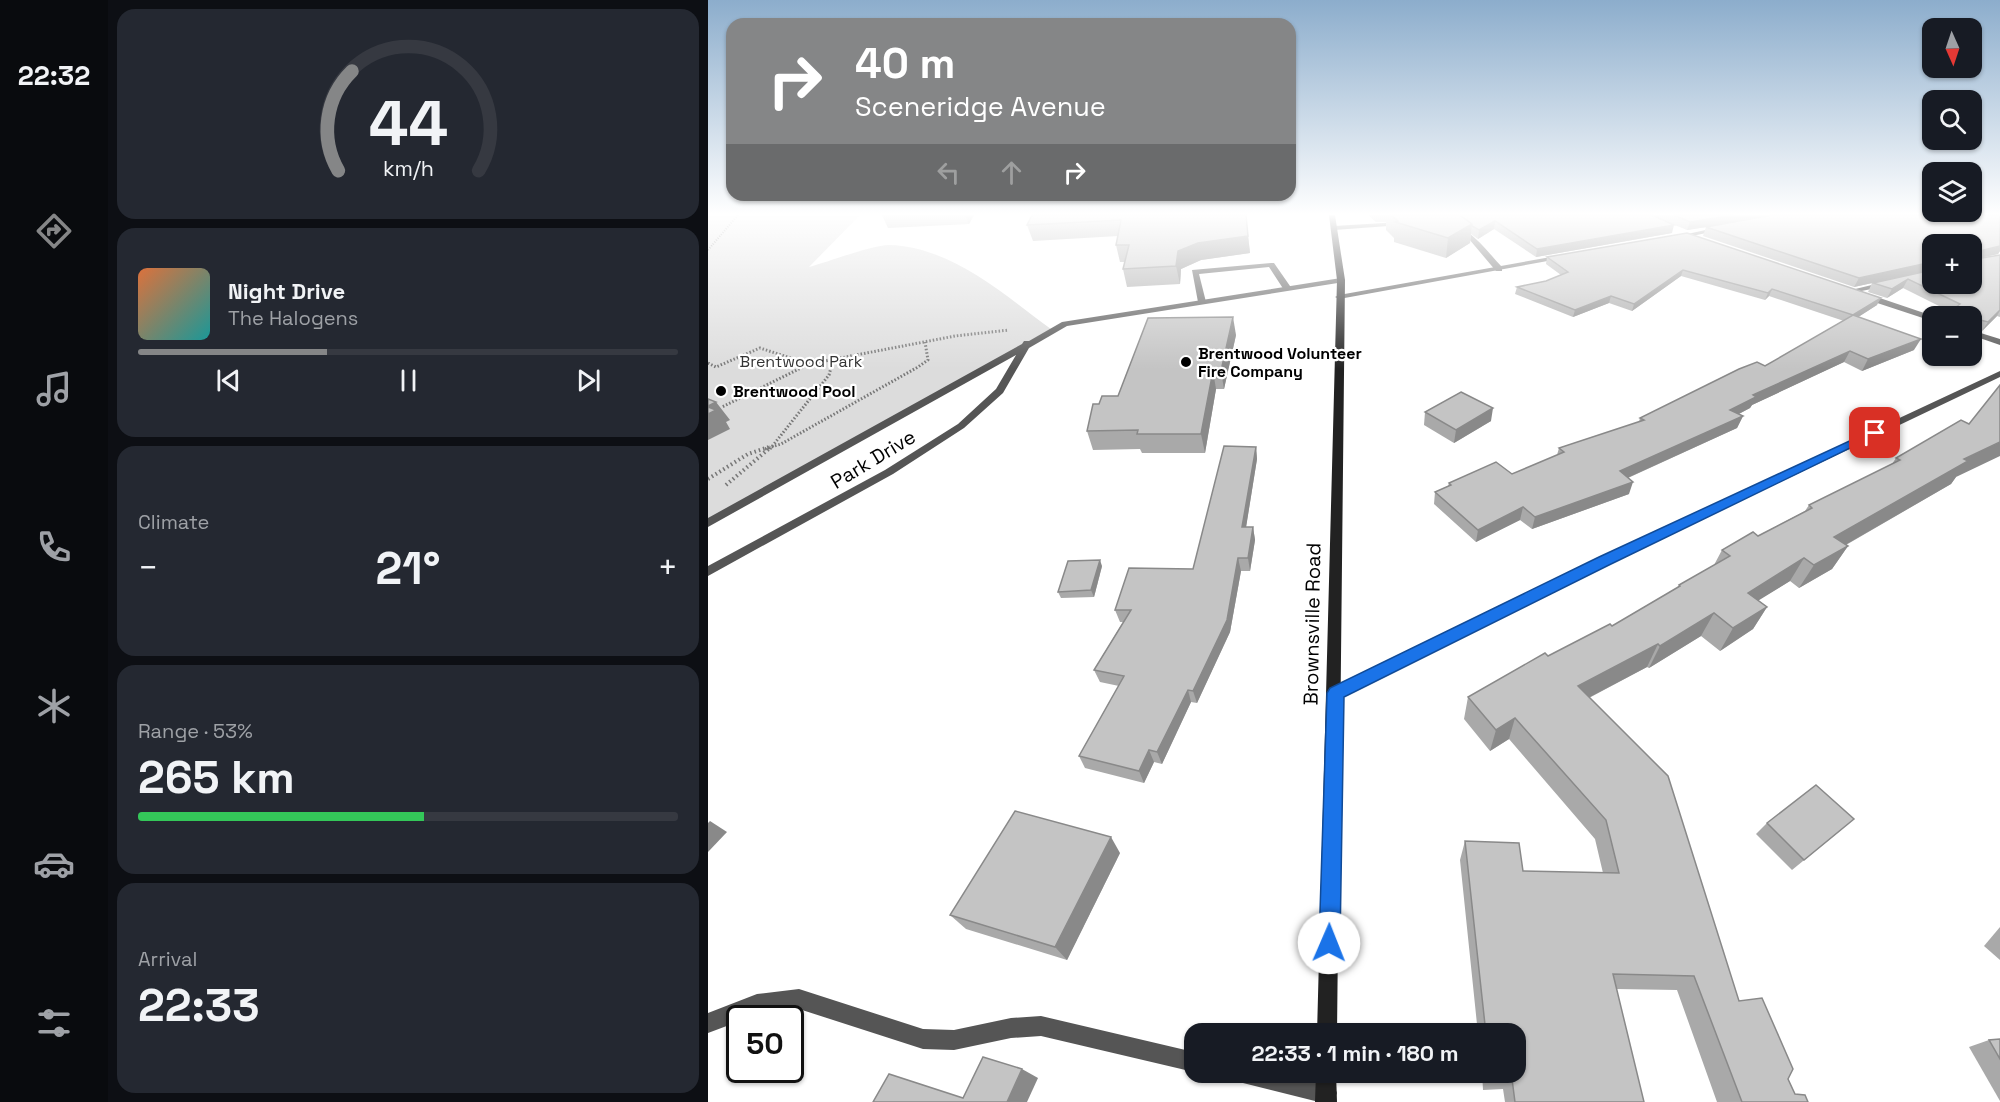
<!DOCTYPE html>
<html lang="en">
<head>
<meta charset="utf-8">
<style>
  :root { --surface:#171b24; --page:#242831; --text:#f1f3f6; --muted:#9ea1a6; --line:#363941; --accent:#858687 }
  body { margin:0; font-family:"Space Grotesk",sans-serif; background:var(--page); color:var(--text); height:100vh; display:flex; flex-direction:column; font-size:22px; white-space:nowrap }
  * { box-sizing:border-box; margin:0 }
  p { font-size:20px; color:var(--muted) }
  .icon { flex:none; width:33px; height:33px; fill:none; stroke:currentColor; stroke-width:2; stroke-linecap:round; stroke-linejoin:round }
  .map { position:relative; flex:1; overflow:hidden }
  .sheet { display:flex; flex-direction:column; gap:9px; padding:9px; background:#0d0f14; width:600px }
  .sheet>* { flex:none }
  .guide { position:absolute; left:18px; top:18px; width:570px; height:183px; border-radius:18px; box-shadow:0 2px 4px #0004; background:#858687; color:#fff; overflow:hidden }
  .needle { width:39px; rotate:177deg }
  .buttons { position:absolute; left:1214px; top:18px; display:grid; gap:12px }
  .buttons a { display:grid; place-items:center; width:60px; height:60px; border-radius:12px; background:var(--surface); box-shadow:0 2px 4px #0004; font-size:30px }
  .speed { position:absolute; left:18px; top:1005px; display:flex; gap:12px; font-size:30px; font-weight:700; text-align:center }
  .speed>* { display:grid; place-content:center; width:78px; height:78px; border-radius:50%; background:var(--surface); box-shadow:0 2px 4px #0004; line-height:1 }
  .speed .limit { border:3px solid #111; border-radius:9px; background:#fff; color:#111 }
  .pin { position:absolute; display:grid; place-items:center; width:51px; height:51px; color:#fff; margin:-26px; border-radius:12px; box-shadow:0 3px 9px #0006 }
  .me { position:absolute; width:66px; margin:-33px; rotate:1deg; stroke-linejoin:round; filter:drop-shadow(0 0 4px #0008) }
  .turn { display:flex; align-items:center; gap:21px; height:126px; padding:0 30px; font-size:27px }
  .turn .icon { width:78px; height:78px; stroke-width:2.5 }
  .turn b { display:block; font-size:42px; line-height:51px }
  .lanes { display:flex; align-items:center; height:57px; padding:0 30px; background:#0003; justify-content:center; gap:30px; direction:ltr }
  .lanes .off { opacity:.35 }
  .big { font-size:45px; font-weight:700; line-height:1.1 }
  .sheet .tile { flex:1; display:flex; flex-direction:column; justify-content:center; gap:9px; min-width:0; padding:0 21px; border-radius:18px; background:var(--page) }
  .sheet .dial { align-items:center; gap:0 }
  .dial svg { height:156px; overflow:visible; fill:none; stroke:var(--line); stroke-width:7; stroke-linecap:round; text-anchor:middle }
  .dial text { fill:var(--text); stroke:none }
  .song { display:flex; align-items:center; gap:18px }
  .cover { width:72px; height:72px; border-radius:9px; background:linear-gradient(135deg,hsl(20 70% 55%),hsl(180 70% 35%)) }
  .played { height:6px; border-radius:3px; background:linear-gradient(90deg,var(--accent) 35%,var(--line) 35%) }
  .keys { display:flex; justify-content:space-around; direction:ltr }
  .heat { display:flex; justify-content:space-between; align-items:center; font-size:33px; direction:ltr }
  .charge { height:9px; border-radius:4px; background:linear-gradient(90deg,#34c759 53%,var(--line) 0) }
  .trip { position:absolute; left:476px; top:1023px; width:342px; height:60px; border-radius:18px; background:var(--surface); box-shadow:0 2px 4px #0004; font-weight:700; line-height:60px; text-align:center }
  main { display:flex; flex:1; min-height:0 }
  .menu { display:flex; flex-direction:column; width:108px; justify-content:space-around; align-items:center; background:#090b0e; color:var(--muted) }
  .menu .icon { width:42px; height:42px }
  .menu .on { color:var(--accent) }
  .menu b { font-size:27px; color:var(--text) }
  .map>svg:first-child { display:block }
  .green { fill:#dcdcdc }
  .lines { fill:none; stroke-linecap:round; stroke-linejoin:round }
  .path-far2 { stroke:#777; stroke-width:2; stroke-dasharray:1 1.5; stroke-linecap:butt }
  .path-far1 { stroke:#777; stroke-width:3; stroke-dasharray:1.5 2; stroke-linecap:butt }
  .path { stroke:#777; stroke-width:4; stroke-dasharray:1.5 3; stroke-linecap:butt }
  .service { fill:#555; fill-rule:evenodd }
  .minor { fill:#555; fill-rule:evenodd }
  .secondary { fill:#222; fill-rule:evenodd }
  .wall { fill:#a9a9a9; fill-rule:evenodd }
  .shaded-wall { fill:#898989 }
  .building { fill:#c4c4c4; stroke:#898989; stroke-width:1.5 }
  .route { fill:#1a73e8; stroke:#114b97; stroke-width:1.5 }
  .poi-dot { fill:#000; stroke:#fff; stroke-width:2 }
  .labels { text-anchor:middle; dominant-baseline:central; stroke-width:4.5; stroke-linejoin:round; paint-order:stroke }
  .far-poi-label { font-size:16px; font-weight:bold; fill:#000; stroke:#fff; text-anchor:start }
  .far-park-label { font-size:16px; fill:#333; stroke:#fff }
  .street-label { font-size:20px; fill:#000; stroke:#fff }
</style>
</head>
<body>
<main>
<nav class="menu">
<b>22:32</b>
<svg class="icon on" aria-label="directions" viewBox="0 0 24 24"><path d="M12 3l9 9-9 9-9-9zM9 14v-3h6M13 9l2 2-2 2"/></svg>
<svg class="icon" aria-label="music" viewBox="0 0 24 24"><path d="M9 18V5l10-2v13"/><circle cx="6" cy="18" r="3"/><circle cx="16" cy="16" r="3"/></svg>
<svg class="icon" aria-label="phone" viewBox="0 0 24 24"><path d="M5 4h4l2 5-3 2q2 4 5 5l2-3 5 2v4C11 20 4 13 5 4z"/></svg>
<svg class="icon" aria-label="climate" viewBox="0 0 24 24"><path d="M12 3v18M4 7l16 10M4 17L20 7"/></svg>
<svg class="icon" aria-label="car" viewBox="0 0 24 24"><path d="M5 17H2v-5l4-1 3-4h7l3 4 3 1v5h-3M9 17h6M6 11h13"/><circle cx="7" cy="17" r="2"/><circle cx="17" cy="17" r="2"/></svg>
<svg class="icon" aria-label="filters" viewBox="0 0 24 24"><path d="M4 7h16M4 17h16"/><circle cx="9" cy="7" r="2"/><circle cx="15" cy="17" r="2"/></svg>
</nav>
<section class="sheet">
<div class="tile dial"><svg viewBox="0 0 100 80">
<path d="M14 69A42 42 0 1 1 86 69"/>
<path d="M14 69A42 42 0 0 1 21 18" stroke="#858687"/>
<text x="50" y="56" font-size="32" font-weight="700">44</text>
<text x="50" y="72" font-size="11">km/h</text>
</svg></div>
<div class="tile">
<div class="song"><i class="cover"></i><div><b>Night Drive</b><p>The Halogens</p></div></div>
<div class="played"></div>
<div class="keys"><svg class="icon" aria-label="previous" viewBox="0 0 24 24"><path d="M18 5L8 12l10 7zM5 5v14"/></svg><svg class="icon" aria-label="pause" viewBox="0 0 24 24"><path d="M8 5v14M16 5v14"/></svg><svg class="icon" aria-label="next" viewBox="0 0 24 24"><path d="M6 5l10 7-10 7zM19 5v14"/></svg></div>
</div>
<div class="tile"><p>Climate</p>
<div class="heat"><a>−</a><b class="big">21°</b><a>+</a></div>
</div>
<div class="tile"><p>Range · 53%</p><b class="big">265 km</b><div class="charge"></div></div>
<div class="tile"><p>Arrival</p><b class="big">22:33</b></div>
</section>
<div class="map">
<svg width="1292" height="1102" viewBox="0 0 1292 1102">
  <rect width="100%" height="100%" fill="#fff"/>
  <path class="green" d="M 0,215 L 152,215 L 101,267 C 120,262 164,245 181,245 C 244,247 295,294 343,329 L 0,519 Z"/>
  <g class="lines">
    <path class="path-far2" d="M 0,250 L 30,215"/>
    <g class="path-far1">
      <path d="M 0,363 L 8,367 L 52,348 L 101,364 L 14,407"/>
      <path d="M 101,364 L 247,336 L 301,330"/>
      <path d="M 57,449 L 73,444 L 210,367 L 220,360 L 217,342"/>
      <path d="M 62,449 L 121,375 L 125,360"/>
    </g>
    <g class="path">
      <path d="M 0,479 L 40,454 L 61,447"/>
      <path d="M 18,485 L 63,447"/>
    </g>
    <g class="service">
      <path d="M 692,222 L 694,223 L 694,225 L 626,230 L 623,228 L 626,226 Z"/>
      <path d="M 747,227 C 762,227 783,256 794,267 L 794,271 L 788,271 L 761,239 L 747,229 Z"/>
      <path d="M 563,263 L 566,263 L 582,286 L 582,290 L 576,290 L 561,267 L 491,274 L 498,302 L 494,304 L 490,302 L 484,270 Z"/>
      <path d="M 1176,282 L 1179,282 L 1179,286 L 1143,293 L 1139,291 Z"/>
      <path d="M 91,989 L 215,1029 L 246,1030 L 303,1018 L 333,1016 L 486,1052 L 486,1072 L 333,1036 L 303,1038 L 246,1050 L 215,1049 L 91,1009 L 49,1014 L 32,1018 L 32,1021 L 0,1033 L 0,1013 L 49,994 Z"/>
      <path d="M 521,1072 C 557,1072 592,1071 626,1085 L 629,1093 L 626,1101 L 611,1102 L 531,1082 L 524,1079 Z"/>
    </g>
    <g class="minor">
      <path d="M 1011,227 L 1013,228 L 1013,230 L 969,239 L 966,237 Z"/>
      <path d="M 854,255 L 856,256 L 856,258 L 631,299 L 627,297 L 631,295 Z"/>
      <path d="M 633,278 L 636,278 L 636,282 L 359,326 L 321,348 L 295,393 L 256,428 L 185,474 L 0,576 L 0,566 L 177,470 L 250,424 L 288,389 L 308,355 L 0,527 L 0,518 L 314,344 L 316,341 L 321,341 L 354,322 Z"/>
      <path d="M 1154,294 L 1160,294 L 1225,316 L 1224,321 L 1154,298 Z"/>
      <path d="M 1263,330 L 1292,339 L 1292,345 L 1263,335 Z"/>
      <path d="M 1292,371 L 1292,377 L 900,564 L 632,697 L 627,699 L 622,697 L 620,693 L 622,689 L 892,558 Z"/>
    </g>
    <g class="secondary">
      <path d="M 621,215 L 627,215 L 637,280 L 629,1034 L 609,1034 L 629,280 Z"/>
      <path d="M 608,1072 L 628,1072 L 629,1102 L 607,1102 Z"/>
    </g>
  </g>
  <g class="wall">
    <path d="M 174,215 L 266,215 L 261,224 L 180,228 Z"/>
    <path d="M 324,215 L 538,215 L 542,253 L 493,260 L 473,269 L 472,284 L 419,287 L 415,269 L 417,262 L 412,262 L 408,245 L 410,236 L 325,241 L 319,225 Z"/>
    <path d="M 660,215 L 1292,215 L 1292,251 L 1290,254 L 1271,258 L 1292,255 L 1292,317 L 1289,316 L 1274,331 L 1272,330 L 1263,341 L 1263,316 L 1243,312 L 1195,288 L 1179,298 L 1160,292 L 1164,283 L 1146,287 L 995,236 L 998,227 L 1012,225 L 979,230 L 950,218 L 964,233 L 828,257 L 786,229 L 770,239 L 763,234 L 762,243 L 738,258 L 686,242 L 686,238 L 678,230 L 678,222 L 668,222 ZM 1263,244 L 1224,284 L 1201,275 Z"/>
    <path d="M 979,233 L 1169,305 L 1150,317 L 1206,350 L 1154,371 L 1136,362 L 1044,405 L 1042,408 L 1031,414 L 1035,416 L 1029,428 L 920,478 L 921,494 L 824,529 L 812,520 L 768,542 L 726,504 L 727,492 L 740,486 L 741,483 L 804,474 L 849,455 L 851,448 L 931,422 L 932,418 L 1057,366 L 1136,321 L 1061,296 L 1057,300 L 973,276 L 924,311 L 901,303 L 865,317 L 807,294 L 809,287 L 838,281 L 853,275 L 838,264 L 839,257 Z"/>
    <path d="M 1224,328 L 1224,343 L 1215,340 L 1221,331 Z"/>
    <path d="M 528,335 L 516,389 L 508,389 L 497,453 L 434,453 L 432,449 L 385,450 L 379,431 L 391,404 L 410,396 Z"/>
    <path d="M 717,412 L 783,421 L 746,443 L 716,425 Z"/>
    <path d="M 548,447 L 549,459 L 538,527 L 545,527 L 547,540 L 542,571 L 533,571 L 522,632 L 489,703 L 483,702 L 454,764 L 446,762 L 436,783 L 377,768 L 371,756 L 411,686 L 392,682 L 386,670 L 415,622 L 412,622 L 407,610 L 485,569 Z"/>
    <path d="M 1188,458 L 1248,477 L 1243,484 L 1138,545 L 1140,546 L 1124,569 L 1091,588 L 1082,581 L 1050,600 L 1059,607 L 1045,629 L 1012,651 L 993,636 L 941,668 L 939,667 L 881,698 L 1031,1001 L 1080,1079 L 1087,1094 L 1100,1102 L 1009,1102 L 969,990 L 908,989 L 936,1102 L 797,1102 L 795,1089 L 775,1090 L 774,1072 L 807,1072 L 807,1034 L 770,1034 L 752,860 L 757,841 L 815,871 L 895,873 L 887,839 L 801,739 L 782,751 L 756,719 L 760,697 L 840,656 L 904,626 L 969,588 L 971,585 L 1006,565 L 1014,550 L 1050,536 L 1097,511 L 1101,505 L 1184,464 Z"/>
    <path d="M 394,566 L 386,597 L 353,598 L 350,592 Z"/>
    <path d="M 1059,823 L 1133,830 L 1084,870 L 1048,834 Z"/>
    <path d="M 412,853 L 359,960 L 258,929 L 242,915 Z"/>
    <path d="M 1292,927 L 1292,960 L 1276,946 Z"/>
    <path d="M 1292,1039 L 1292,1101 L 1261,1047 L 1281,1040 Z"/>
  </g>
  <g class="shaded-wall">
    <path d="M 257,215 L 266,215 L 261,224 Z"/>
    <path d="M 1026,215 L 1076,215 L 979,230 L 982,222 Z"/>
    <path d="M 787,221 L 786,229 L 770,239 L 771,230 Z"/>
    <path d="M 764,224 L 762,243 L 738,258 L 740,238 Z"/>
    <path d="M 966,225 L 964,233 L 828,257 L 829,249 Z"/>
    <path d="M 540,236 L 542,253 L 493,260 L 473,269 L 472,284 L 468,266 L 470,251 L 490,243 Z"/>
    <path d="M 1292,244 L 1292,251 L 1290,254 L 1263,260 L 1267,252 Z"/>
    <path d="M 1224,262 L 1224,270 L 1146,287 L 1151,278 Z"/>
    <path d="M 975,270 L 973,276 L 924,311 L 926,304 Z"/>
    <path d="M 1200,279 L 1195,288 L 1179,298 L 1184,289 Z"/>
    <path d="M 1064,289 L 1061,296 L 1057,300 L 1060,293 Z"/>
    <path d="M 903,296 L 901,303 L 865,317 L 867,310 Z"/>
    <path d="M 1173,298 L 1169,305 L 1141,323 L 1145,315 Z"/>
    <path d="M 1292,310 L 1289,316 L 1274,331 L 1280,322 Z"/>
    <path d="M 525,317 L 528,335 L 516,389 L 513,371 Z"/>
    <path d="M 1272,329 L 1266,338 L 1263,341 L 1263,338 Z"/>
    <path d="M 1213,339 L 1206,350 L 1154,371 L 1160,359 Z"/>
    <path d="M 1142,351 L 1136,362 L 1044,405 L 1042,408 L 1017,421 L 1022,410 L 1045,395 Z"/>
    <path d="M 505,371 L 508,389 L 497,453 L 493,434 Z"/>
    <path d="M 8,402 L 22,420 L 18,422 L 22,429 L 0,440 L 0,406 Z"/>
    <path d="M 785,408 L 783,421 L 746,443 L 748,430 Z"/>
    <path d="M 1035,416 L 1029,428 L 908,483 L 912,471 Z"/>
    <path d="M 1292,442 L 1292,456 L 1248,477 L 1243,484 L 1111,560 L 1126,537 L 1256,459 Z"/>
    <path d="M 548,447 L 549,459 L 536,540 L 534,527 Z"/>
    <path d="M 925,482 L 921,494 L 824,529 L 827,517 Z"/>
    <path d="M 815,507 L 812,520 L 768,542 L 770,530 Z"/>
    <path d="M 545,527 L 547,540 L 542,571 L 540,558 Z"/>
    <path d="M 1140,546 L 1124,569 L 1091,588 L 1106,565 Z"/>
    <path d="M 530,558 L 533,571 L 522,632 L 489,703 L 485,691 Z"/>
    <path d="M 1096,558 L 1082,581 L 1027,615 L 1040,593 Z"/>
    <path d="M 392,560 L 394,566 L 386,597 L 383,590 Z"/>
    <path d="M 1059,607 L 1045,629 L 1012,651 L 1025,628 Z"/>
    <path d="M 1006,613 L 993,636 L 941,668 L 952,646 Z"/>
    <path d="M 950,644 L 939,667 L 861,708 L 870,686 Z"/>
    <path d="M 480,690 L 483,702 L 454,764 L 449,752 Z"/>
    <path d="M 807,718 L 801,739 L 782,751 L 788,730 Z"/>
    <path d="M 441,750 L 446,762 L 436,783 L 431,771 Z"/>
    <path d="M 2,821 L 19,832 L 0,852 L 0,823 Z"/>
    <path d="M 403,837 L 412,853 L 359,960 L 347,947 Z"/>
    <path d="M 314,1069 L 330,1078 L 319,1102 L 299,1102 Z"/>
  </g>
  <g class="building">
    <path d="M 324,215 L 538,215 L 540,236 L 490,243 L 470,251 L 468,266 L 415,269 L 421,245 L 408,245 L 413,220 L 319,225 Z"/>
    <path d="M 683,215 L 752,215 L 764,224 L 740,238 L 687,222 L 690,221 Z"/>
    <path d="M 752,215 L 944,215 L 966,225 L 829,249 L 787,221 L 771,230 L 764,226 L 764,224 Z"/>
    <path d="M 966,215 L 1026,215 L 982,222 Z"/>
    <path d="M 1064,215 L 1292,215 L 1292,246 L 1267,252 L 1267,259 L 1292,255 L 1292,310 L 1280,322 L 1268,319 L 1267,327 L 1272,329 L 1263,338 L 1263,316 L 1237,316 L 1252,304 L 1200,279 L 1184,289 L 1165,283 L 1224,270 L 1224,284 L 1263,284 L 1263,244 L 1224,244 L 1224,262 L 1151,278 L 998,227 Z"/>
    <path d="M 979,233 L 1173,298 L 1145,315 L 1064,289 L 1060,293 L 975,270 L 926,304 L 903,296 L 867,310 L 809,287 L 838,281 L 860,272 L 839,257 Z"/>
    <path d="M 1145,315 L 1213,339 L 1160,359 L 1142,351 L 1045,395 L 1048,397 L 1022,410 L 1035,416 L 912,471 L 925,482 L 827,517 L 815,507 L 770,530 L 727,492 L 743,485 L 741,483 L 788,462 L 804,474 L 856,452 L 851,448 L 936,420 L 932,418 L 1031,369 L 1049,362 L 1057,366 Z"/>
    <path d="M 525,317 L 513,371 L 505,371 L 493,434 L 429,434 L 430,430 L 379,431 L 385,404 L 391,404 L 394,396 L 410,396 L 440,318 Z"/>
    <path d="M 1292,385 L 1292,442 L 1256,459 L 1260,461 L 1126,537 L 1140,546 L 1106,565 L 1096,558 L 1040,593 L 1059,607 L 1025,628 L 1006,613 L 952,646 L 950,644 L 870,686 L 960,776 L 1031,1001 L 1054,998 L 1085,1069 L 1080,1079 L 1087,1094 L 1097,1095 L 1100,1102 L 1034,1102 L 986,976 L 905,974 L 936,1102 L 807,1102 L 804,1079 L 783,1080 L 782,1072 L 807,1072 L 807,1034 L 778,1034 L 757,841 L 811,843 L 815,871 L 911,873 L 898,820 L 807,718 L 788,730 L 760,697 L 837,653 L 840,656 L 902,624 L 904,626 L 972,586 L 971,585 L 1022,556 L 1014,550 L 1045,532 L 1050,536 L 1104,508 L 1101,505 L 1192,460 L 1188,458 L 1253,420 L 1261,424 Z"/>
    <path d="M 753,392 L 785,408 L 748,430 L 717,412 Z"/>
    <path d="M 0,399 L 8,402 L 0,406 Z"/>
    <path d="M 0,407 L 8,410 L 0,414 Z"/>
    <path d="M 516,446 L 548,447 L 534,527 L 545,527 L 540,558 L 530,558 L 519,620 L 485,691 L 480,690 L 449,752 L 441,750 L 431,771 L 371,756 L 416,676 L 386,670 L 423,610 L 407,610 L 421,568 L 485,569 Z"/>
    <path d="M 392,560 L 383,590 L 350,592 L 360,561 Z"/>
    <path d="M 1108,785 L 1146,819 L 1096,860 L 1059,823 Z"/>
    <path d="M 307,811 L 403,837 L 347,947 L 242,915 Z"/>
    <path d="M 1292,1039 L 1292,1059 L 1281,1040 Z"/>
    <path d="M 275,1057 L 314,1069 L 299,1102 L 165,1102 L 181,1074 L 255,1098 Z"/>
  </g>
  <linearGradient id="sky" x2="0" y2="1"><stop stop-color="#8cadcc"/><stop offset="0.58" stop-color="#fff"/><stop offset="1" stop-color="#fff" stop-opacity="0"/></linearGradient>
  <rect width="1292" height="369" fill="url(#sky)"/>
  <path class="route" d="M 1163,431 L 1173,433 L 901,565 L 636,697 L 632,943 L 629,950 L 621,953 L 614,950 L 611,943 L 619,693 L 622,688 L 891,557 Z"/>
  <g class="poi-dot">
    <circle cx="478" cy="362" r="6"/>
    <circle cx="13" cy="391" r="6"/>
  </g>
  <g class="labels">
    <g class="far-poi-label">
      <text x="490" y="353">Brentwood Volunteer<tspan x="490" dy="18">Fire Company</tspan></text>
      <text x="25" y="391">Brentwood Pool</text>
    </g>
    <g class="far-park-label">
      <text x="93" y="361">Brentwood Park</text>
    </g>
    <g class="street-label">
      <text transform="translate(165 459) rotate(-31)">Park Drive</text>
      <text transform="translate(604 624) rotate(-89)">Brownsville Road</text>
    </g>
  </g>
</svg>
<div class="buttons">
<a><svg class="needle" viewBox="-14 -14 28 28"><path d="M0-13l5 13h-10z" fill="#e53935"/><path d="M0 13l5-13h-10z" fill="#9ea1a6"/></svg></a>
<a><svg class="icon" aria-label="search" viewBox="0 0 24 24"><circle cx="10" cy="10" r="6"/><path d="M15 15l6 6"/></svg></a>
<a><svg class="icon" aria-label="layers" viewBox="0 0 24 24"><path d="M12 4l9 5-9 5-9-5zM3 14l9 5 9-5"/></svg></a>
<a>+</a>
<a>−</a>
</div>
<div class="speed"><div class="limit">50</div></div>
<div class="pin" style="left:1167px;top:433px;background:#d93025"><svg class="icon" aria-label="arrive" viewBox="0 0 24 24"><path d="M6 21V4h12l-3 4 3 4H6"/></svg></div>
<svg class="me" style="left:621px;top:943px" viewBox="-20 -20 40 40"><circle r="19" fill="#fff"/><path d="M0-13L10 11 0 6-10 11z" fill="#1a73e8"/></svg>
<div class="trip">22:33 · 1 min · 180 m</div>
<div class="guide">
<div class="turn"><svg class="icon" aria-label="right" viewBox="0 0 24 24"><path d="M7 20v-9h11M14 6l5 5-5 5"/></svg><div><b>40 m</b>Sceneridge Avenue</div></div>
<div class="lanes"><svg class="icon off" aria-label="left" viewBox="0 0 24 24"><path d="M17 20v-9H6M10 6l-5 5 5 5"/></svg><svg class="icon off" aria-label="ahead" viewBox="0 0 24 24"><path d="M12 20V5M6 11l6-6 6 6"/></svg><svg class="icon" aria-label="right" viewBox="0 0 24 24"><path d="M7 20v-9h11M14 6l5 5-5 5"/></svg></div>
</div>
</div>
</main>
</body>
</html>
